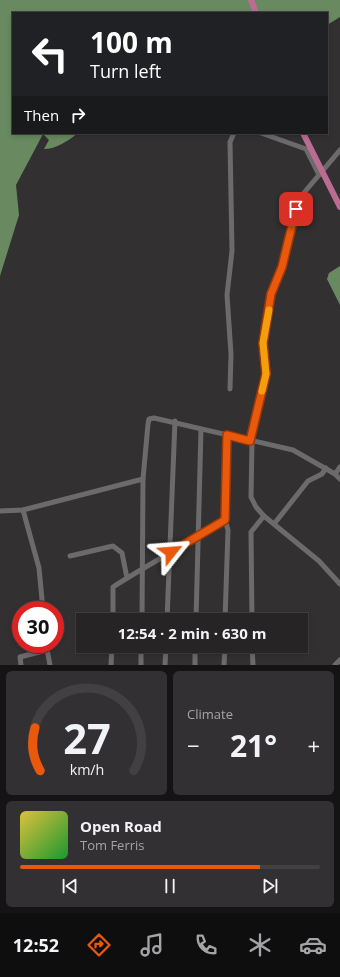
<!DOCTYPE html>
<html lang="en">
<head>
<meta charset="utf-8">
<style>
  :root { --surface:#262425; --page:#323032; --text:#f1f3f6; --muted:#a4a4a7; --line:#424142; --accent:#ea580c }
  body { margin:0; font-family:"Open Sans",sans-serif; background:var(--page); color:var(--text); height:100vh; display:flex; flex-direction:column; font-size:15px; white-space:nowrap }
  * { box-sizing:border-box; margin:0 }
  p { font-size:13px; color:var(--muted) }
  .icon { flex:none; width:22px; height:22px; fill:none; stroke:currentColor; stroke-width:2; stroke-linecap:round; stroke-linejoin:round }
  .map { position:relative; height:665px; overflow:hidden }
  .details { display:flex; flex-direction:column; gap:6px; padding:6px; background:#151414; flex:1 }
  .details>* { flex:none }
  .hud { position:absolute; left:12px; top:12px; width:316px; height:122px; border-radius:0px; box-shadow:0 2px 6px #0003,0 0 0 1px var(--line); background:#202124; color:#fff; overflow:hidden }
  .speed { position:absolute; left:12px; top:601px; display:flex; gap:8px; font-size:20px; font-weight:700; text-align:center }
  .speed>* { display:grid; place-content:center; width:52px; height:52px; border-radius:50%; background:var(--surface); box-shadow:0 2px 6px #0003,0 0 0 1px var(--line); line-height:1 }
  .speed .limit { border:6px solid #d22; background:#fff; color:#111 }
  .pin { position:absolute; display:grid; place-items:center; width:34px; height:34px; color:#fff; margin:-17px; border-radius:8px; box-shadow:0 2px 6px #0006 }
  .me { position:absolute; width:44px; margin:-22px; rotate:62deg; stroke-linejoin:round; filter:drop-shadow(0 0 3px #0008) }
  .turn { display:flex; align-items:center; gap:14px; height:84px; padding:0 12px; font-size:18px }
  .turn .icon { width:52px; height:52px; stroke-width:2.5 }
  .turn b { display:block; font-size:28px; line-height:34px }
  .then { display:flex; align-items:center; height:38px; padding:0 12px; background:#0003; gap:8px; font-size:15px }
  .big { font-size:30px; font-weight:700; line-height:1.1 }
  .details .tile { flex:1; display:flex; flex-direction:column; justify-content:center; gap:6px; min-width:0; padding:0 14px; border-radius:6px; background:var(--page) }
  .details .dial { align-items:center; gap:0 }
  .dial svg { height:104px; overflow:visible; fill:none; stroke:var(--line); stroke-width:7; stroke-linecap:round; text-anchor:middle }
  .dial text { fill:var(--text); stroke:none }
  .song { display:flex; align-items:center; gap:12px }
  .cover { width:48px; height:48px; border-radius:6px; background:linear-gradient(135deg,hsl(50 70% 55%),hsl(130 70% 35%)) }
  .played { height:4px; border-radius:2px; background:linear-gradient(90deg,var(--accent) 80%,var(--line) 80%) }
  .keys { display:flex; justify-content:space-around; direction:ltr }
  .heat { display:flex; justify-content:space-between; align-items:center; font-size:22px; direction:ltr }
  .details .tiles { flex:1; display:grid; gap:6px; grid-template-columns:1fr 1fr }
  .tile:last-child { grid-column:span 2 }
  .trip { position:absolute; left:76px; top:613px; width:232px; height:40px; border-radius:0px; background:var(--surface); box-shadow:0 2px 6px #0003,0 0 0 1px var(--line); font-weight:700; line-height:40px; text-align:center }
  .dock { display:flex; height:64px; justify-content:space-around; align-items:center; background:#0f0e0f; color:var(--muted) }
  .dock .icon { width:28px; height:28px }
  .dock .selected { color:var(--accent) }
  .dock b { font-size:18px; color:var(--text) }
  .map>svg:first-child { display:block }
  .water { fill:#698a60 }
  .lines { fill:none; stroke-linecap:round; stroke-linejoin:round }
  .minor { stroke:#6d6a6b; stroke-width:5 }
  .major { stroke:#bc6c93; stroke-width:6 }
  .route-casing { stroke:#983908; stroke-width:10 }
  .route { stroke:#ea580c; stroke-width:7 }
  .slow { stroke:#f59e0b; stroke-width:7 }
</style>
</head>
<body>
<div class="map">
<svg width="340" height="665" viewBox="0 0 340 665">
  <rect width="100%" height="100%" fill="#333031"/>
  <g class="water">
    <path d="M 0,0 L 340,0 L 340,17 L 327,25 L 327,13 L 13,13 L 13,133 L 78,133 C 68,141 56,149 44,149 L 49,140 L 43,134 L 16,185 L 19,215 L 0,276 Z"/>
    <path d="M 340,266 L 340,305 L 327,279 L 329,273 Z"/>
  </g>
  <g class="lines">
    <g class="minor">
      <path d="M 261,133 L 306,149 L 319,175"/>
      <path d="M 230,389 L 231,354 L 227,295 L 232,251 L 230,142 L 234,133"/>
      <path d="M 250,441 L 266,374 L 263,343 L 271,294 L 282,267 L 293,226 L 297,201 L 340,150"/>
      <path d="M 252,442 L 251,497 L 256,507 L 264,516 L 319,561 L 340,584"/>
      <path d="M 335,474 L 340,479"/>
      <path d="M 23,510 L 39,568 L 43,610"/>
      <path d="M 0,511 L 23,510 L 143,479 L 148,424 L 149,419 L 154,418 L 293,450 L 335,474 L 340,467"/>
      <path d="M 274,524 L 308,481 L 322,474 L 326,468"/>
      <path d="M 70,556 L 113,546 L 122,553 L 127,578"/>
      <path d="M 113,620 L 113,587 C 150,563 188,544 225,520"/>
      <path d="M 142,620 L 143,479"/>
      <path d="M 167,620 L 175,421"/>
      <path d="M 196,620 L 201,429"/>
      <path d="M 225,620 L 228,530 L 225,520 L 227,435"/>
      <path d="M 252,620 L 251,532 L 264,516"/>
      <path d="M 46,644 L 50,665"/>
      <path d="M 252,646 L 253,665"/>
      <path d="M 21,665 L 20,657 L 47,650"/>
      <path d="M 111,665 L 112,646"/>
      <path d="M 141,665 L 141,646"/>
      <path d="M 165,665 L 166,646"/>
      <path d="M 195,665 L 195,646"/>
      <path d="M 224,665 L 225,646"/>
      <path d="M 335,665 L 340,660"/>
    </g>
    <g class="major">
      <path d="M 251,0 L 256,13"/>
      <path d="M 303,133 L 340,207"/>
    </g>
  </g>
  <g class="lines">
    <defs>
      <path id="route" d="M 171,552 L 225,520 L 227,435 L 250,441 L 266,374 L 263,343 L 271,294 L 282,267 L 296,209"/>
    </defs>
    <use href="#route" class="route-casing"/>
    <use href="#route" class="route"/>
    <path class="slow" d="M 262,391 L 266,374 L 263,343 L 269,310"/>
  </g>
</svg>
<div class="speed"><div class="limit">30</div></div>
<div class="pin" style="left:296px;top:209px;background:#d93025"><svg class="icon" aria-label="arrive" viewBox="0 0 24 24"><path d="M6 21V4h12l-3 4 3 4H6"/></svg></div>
<svg class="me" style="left:171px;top:552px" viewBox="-20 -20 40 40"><path d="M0-17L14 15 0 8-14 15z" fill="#ea580c" stroke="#fff" stroke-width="4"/></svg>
<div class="trip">12:54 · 2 min · 630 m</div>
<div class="hud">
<div class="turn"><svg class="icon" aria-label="left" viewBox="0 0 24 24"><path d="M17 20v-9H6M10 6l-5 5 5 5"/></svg><div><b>100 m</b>Turn left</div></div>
<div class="then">Then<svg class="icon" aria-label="right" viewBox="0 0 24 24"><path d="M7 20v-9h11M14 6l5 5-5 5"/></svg></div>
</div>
</div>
<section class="details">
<div class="tiles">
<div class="tile dial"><svg viewBox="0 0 100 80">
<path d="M14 69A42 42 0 1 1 86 69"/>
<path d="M14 69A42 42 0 0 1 10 36" stroke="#ea580c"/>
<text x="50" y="56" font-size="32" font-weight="700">27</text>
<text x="50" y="72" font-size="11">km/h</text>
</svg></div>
<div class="tile"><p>Climate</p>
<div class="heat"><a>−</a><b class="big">21°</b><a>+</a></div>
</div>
<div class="tile">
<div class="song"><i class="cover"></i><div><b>Open Road</b><p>Tom Ferris</p></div></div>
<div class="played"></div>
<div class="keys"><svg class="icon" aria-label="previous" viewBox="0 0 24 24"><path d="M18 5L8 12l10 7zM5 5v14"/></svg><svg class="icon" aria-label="pause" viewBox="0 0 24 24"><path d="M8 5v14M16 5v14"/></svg><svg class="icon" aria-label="next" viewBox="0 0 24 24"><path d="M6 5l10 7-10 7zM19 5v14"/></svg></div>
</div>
</div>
</section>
<nav class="dock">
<b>12:52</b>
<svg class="icon selected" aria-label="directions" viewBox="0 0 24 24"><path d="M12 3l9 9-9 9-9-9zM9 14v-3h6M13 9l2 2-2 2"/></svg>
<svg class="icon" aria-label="music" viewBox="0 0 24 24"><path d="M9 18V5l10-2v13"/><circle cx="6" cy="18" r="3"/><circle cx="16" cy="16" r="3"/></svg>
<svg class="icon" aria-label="phone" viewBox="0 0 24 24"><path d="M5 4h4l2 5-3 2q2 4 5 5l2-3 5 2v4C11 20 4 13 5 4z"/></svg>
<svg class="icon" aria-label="climate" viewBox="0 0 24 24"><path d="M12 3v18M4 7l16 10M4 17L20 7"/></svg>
<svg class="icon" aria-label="car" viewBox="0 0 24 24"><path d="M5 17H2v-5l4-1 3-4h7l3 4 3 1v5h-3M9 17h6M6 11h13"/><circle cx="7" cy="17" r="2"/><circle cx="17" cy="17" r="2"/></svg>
</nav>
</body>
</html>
